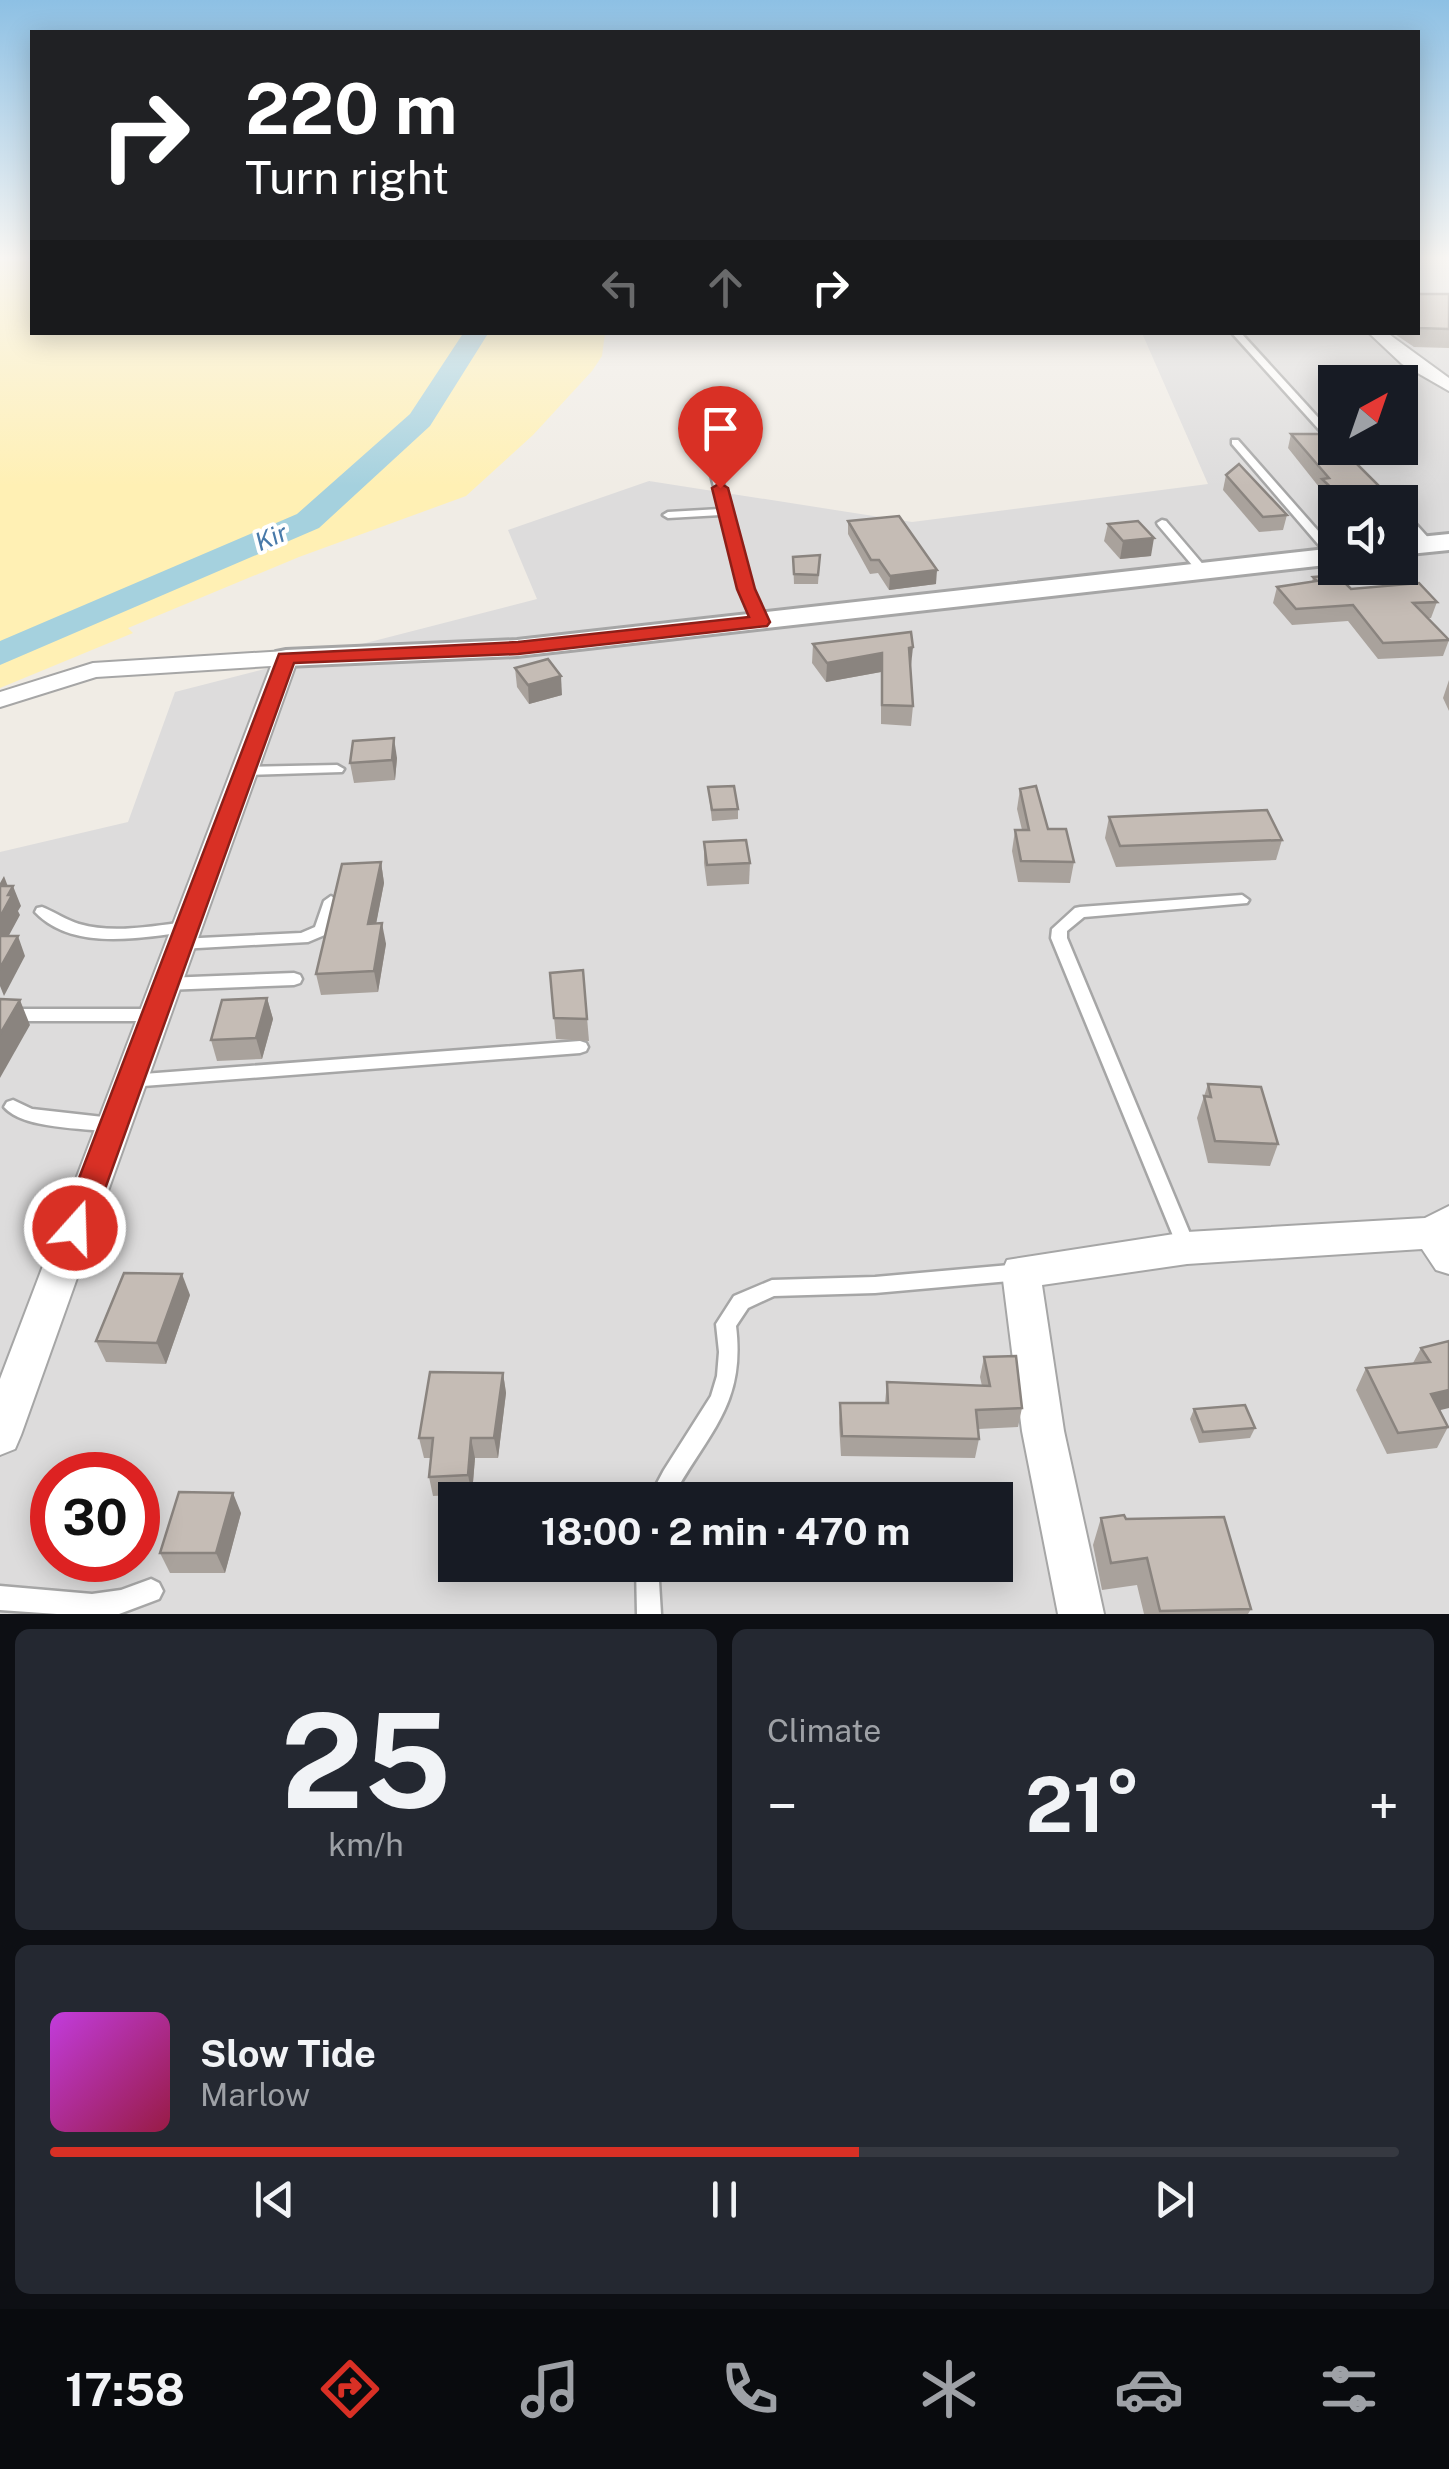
<!DOCTYPE html>
<html lang="en">
<head>
<meta charset="utf-8">
<style>
  :root { --surface:#171b24; --page:#242831; --text:#f1f3f6; --muted:#9ea1a6; --line:#363941; --accent:#d93025 }
  body { margin:0; font-family:"Public Sans",sans-serif; background:var(--page); color:var(--text); height:100vh; display:flex; flex-direction:column; font-size:38px; white-space:nowrap }
  * { box-sizing:border-box; margin:0 }
  p { font-size:32px; color:var(--muted) }
  .icon { flex:none; width:55px; height:55px; fill:none; stroke:currentColor; stroke-width:2; stroke-linecap:round; stroke-linejoin:round }
  .map { position:relative; height:1614px; overflow:hidden }
  .drawer { display:flex; flex-direction:column; gap:15px; padding:15px; background:#0d0f14; flex:1 }
  .drawer>* { flex:none }
  .top-card { position:absolute; left:30px; top:30px; width:1390px; height:305px; border-radius:0px; box-shadow:0 5px 25px #0003; background:#202124; color:#fff; overflow:hidden }
  .needle { width:65px; rotate:40deg }
  .buttons { position:absolute; left:1318px; top:365px; display:grid; gap:20px }
  .buttons a { display:grid; place-items:center; width:100px; height:100px; border-radius:0px; background:var(--surface); box-shadow:0 5px 25px #0003; font-size:50px }
  .speed { position:absolute; left:30px; top:1452px; display:flex; gap:20px; font-size:50px; font-weight:700; text-align:center }
  .speed>* { display:grid; place-content:center; width:130px; height:130px; border-radius:50%; background:var(--surface); box-shadow:0 5px 25px #0003; line-height:1 }
  .speed .limit { border:15px solid #d22; background:#fff; color:#111 }
  .pin { position:absolute; display:grid; place-items:center; width:85px; height:85px; color:#fff; margin:-102px -42px; border-radius:50% 50% 50% 0; rotate:-45deg; box-shadow:0 0 10px #0007 }
  .pin .icon { rotate:45deg }
  .me { position:absolute; width:110px; margin:-55px; rotate:20deg; stroke-linejoin:round; filter:drop-shadow(0 0 8px #0008) }
  .turn { display:flex; align-items:center; gap:35px; height:210px; padding:0 50px; font-size:45px }
  .turn .icon { width:130px; height:130px; stroke-width:2.5 }
  .turn b { display:block; font-size:70px; line-height:85px }
  .lanes { display:flex; align-items:center; height:95px; padding:0 50px; background:#0003; justify-content:center; gap:50px; direction:ltr }
  .lanes .off { opacity:.35 }
  .big { font-size:75px; font-weight:700; line-height:1.1 }
  .drawer .tile { flex:1; display:flex; flex-direction:column; justify-content:center; gap:15px; min-width:0; padding:0 35px; border-radius:15px; background:var(--page) }
  .drawer .dial { align-items:center; gap:0 }
  .dial b { font-size:130px; line-height:1 }
  .song { display:flex; align-items:center; gap:30px }
  .cover { width:120px; height:120px; border-radius:15px; background:linear-gradient(135deg,hsl(290 70% 55%),hsl(340 70% 35%)) }
  .played { height:10px; border-radius:5px; background:linear-gradient(90deg,var(--accent) 60%,var(--line) 60%) }
  .keys { display:flex; justify-content:space-around; direction:ltr }
  .heat { display:flex; justify-content:space-between; align-items:center; font-size:55px; direction:ltr }
  .drawer .tiles { flex:1; display:grid; gap:15px; grid-template-columns:1fr 1fr }
  .tile:last-child { grid-column:span 2 }
  .trip { position:absolute; left:438px; top:1482px; width:575px; height:100px; border-radius:0px; background:var(--surface); box-shadow:0 5px 25px #0003; font-weight:700; line-height:100px; text-align:center }
  .tab-bar { display:flex; height:160px; justify-content:space-around; align-items:center; background:#090b0e; color:var(--muted) }
  .tab-bar .icon { width:70px; height:70px }
  .tab-bar .on { color:var(--accent) }
  .tab-bar b { font-size:45px; color:var(--text) }
  .map>svg:first-child { display:block }
  .residential { fill:#dddcdc; fill-rule:evenodd }
  .sand { fill:#fff0b4 }
  .lines { fill:none; stroke-linecap:round; stroke-linejoin:round }
  .river { fill:#a5d1de; fill-rule:evenodd }
  .service-casing { stroke:#a6a6a6; stroke-width:5 }
  .minor-casing { stroke:#a6a6a6; stroke-width:4 }
  .tertiary-casing { stroke:#a6a6a6; stroke-width:6 }
  .service { fill:#fff; fill-rule:evenodd }
  .minor { fill:#fff; fill-rule:evenodd }
  .tertiary { fill:#fff; fill-rule:evenodd }
  .wall { fill:#a9a29c }
  .shaded-wall { fill:#8a847f }
  .building { fill:#c5bcb5; stroke:#8a847f; stroke-width:2.5 }
  .route { fill:#d93025; stroke:#8d1f18; stroke-width:2.5 }
  .labels { text-anchor:middle; dominant-baseline:central; stroke-width:8; stroke-linejoin:round; paint-order:stroke }
  .far-water-label { font-size:25px; font-style:italic; fill:#4779a9; stroke:#fff }
</style>
</head>
<body>
<div class="map">
<svg width="1449" height="1614" viewBox="0 0 1449 1614">
  <rect width="100%" height="100%" fill="#f0ece5"/>
  <path class="residential" d="M 1418,260 L 1449,260 L 1449,1614 L 0,1614 L 0,852 L 128,822 L 175,692 L 537,599 L 508,530 L 649,481 L 912,522 L 1208,484 L 1142,333 L 1418,332 ZM 1335,382 L 1400,382 L 1400,448 L 1335,448 ZM 1335,502 L 1400,502 L 1400,568 L 1335,568 ZM 52,1475 L 138,1475 L 138,1560 L 52,1560 ZM 455,1500 L 995,1500 L 995,1565 L 455,1565 Z"/>
  <path class="sand" d="M 0,260 L 32,260 L 32,332 L 605,333 L 602,356 L 592,371 L 533,435 L 466,496 L 299,557 L 128,628 L 133,633 L 0,688 Z"/>
  <g class="lines">
    <path class="river" d="M 464,332 L 489,332 L 430,426 L 319,528 L 0,665 L 0,641 L 297,514 L 410,414 Z"/>
    <defs>
      <g id="service">
        <path d="M 1231,332 L 1240,332 L 1335,436 L 1335,445 L 1332,444 Z"/>
        <path d="M 1232,440 L 1238,440 L 1335,550 L 1335,559 L 1330,558 L 1232,444 Z"/>
        <path d="M 713,461 L 718,464 L 752,589 L 766,622 L 764,624 L 756,624 L 754,622 L 740,589 L 721,515 L 668,518 L 663,515 L 668,512 L 720,509 L 708,464 Z"/>
        <path d="M 1400,510 L 1404,511 L 1432,542 L 1432,546 L 1424,546 L 1400,519 Z"/>
        <path d="M 1162,520 L 1166,521 L 1206,568 L 1206,572 L 1198,572 L 1158,525 L 1157,523 Z"/>
        <path d="M 337,765 L 344,769 L 342,772 L 248,775 L 241,771 L 248,767 Z"/>
        <path d="M 1242,895 L 1249,900 L 1247,903 L 1084,917 L 1067,931 L 1067,938 L 1196,1248 L 1194,1254 L 1187,1256 L 1180,1254 L 1178,1248 L 1051,938 L 1052,929 L 1075,908 L 1080,907 Z"/>
        <path d="M 331,896 L 338,901 L 330,930 L 327,934 L 308,942 L 180,949 L 175,948 L 172,944 L 175,940 L 180,939 L 301,933 L 315,927 L 324,901 Z"/>
        <path d="M 42,907 C 55,912 66,920 79,924 C 113,934 152,926 186,922 L 191,923 L 194,927 L 191,931 L 186,932 C 138,938 72,951 35,912 L 37,908 Z"/>
        <path d="M 294,973 L 300,975 L 302,979 L 300,983 L 294,985 L 165,990 L 159,988 L 157,984 L 159,980 L 165,978 Z"/>
        <path d="M 0,1009 L 153,1009 L 159,1011 L 161,1015 L 159,1019 L 153,1021 L 0,1021 Z"/>
        <path d="M 580,1041 L 586,1043 L 588,1047 L 586,1051 L 580,1053 L 130,1087 L 124,1086 L 122,1081 L 124,1076 L 130,1075 Z"/>
        <path d="M 13,1100 L 32,1109 L 112,1118 L 118,1120 L 121,1125 L 118,1130 L 112,1132 C 83,1128 23,1129 4,1107 L 7,1102 Z"/>
        <path d="M 1020,1264 L 1027,1266 L 1030,1272 L 1027,1278 L 1020,1280 L 875,1293 L 774,1296 L 748,1308 L 736,1326 C 746,1407 706,1434 671,1500 L 648,1500 L 664,1470 L 711,1396 L 717,1376 L 719,1352 L 716,1324 L 734,1296 L 772,1280 L 875,1277 Z"/>
        <path d="M 636,1565 L 658,1565 L 661,1614 L 637,1614 Z"/>
        <path d="M 151,1579 L 159,1583 L 163,1591 L 159,1599 L 119,1614 L 57,1614 L 0,1610 L 0,1586 L 92,1594 L 121,1590 Z"/>
      </g>
      <g id="minor">
        <path d="M 1368,332 L 1386,332 L 1449,378 L 1449,391 L 1402,364 Z"/>
        <path d="M 286,651 L 298,658 L 21,1435 L 15,1449 L 0,1455 L 0,1379 L 271,666 L 96,677 L 0,707 L 0,692 L 93,663 Z"/>
        <path d="M 1449,1206 L 1449,1274 L 1436,1270 L 1422,1249 L 1187,1264 L 1042,1285 L 1064,1431 L 1104,1614 L 1058,1614 L 1022,1431 L 1002,1272 L 1007,1260 L 1187,1232 L 1425,1218 Z"/>
      </g>
      <g id="tertiary">
        <path d="M 1449,534 L 1449,550 L 1400,555 L 1400,539 Z"/>
        <path d="M 1335,548 L 1335,564 L 517,656 L 286,666 L 276,664 L 272,658 L 276,652 L 286,650 L 517,640 Z"/>
      </g>
    </defs>
    <use href="#service" class="service-casing"/>
    <use href="#minor" class="minor-casing"/>
    <use href="#tertiary" class="tertiary-casing"/>
    <use href="#service" class="service"/>
    <use href="#minor" class="minor"/>
    <use href="#tertiary" class="tertiary"/>
  </g>
  <g class="wall">
    <path d="M 1418,294 L 1449,294 L 1449,348 L 1414,347 L 1392,332 L 1418,332 Z"/>
    <path d="M 1291,434 L 1395,502 L 1335,502 L 1335,511 L 1318,493 L 1319,487 L 1288,448 Z"/>
    <path d="M 1226,475 L 1287,515 L 1283,530 L 1259,532 L 1223,490 Z"/>
    <path d="M 848,521 L 936,584 L 889,590 L 878,573 L 870,574 L 848,534 Z"/>
    <path d="M 1108,524 L 1151,556 L 1120,559 L 1104,541 Z"/>
    <path d="M 820,555 L 818,584 L 794,584 L 793,557 Z"/>
    <path d="M 1313,577 L 1351,589 L 1437,602 L 1431,618 L 1427,618 L 1449,640 L 1443,656 L 1378,659 L 1348,621 L 1292,625 L 1273,603 L 1277,587 L 1312,582 Z"/>
    <path d="M 813,644 L 911,666 L 910,666 L 913,706 L 911,726 L 881,724 L 881,672 L 826,682 L 812,663 Z"/>
    <path d="M 515,668 L 562,695 L 529,704 L 517,687 Z"/>
    <path d="M 1449,680 L 1449,711 L 1443,698 Z"/>
    <path d="M 397,758 L 395,780 L 354,783 L 350,763 Z"/>
    <path d="M 708,787 L 738,809 L 738,819 L 712,821 Z"/>
    <path d="M 1020,789 L 1048,829 L 1074,862 L 1070,883 L 1018,882 L 1012,851 L 1015,830 L 1022,830 L 1017,809 Z"/>
    <path d="M 1109,817 L 1282,840 L 1276,860 L 1116,867 L 1105,838 Z"/>
    <path d="M 704,842 L 750,863 L 749,884 L 707,886 L 704,863 Z"/>
    <path d="M 381,862 L 384,883 L 376,923 L 386,944 L 378,992 L 321,995 L 316,974 Z"/>
    <path d="M 583,970 L 589,1041 L 556,1039 L 550,973 Z"/>
    <path d="M 267,998 L 273,1019 L 262,1059 L 217,1061 L 211,1040 Z"/>
    <path d="M 1208,1084 L 1278,1144 L 1270,1166 L 1208,1163 L 1197,1118 Z"/>
    <path d="M 190,1295 L 166,1364 L 106,1362 L 96,1341 Z"/>
    <path d="M 1449,1341 L 1440,1410 L 1448,1427 L 1437,1448 L 1387,1454 L 1356,1390 L 1366,1368 L 1413,1363 L 1421,1348 Z"/>
    <path d="M 984,1357 L 1022,1408 L 1018,1427 L 978,1429 L 979,1439 L 975,1458 L 841,1456 L 839,1423 L 840,1403 L 885,1403 L 887,1382 L 982,1386 L 980,1377 Z"/>
    <path d="M 503,1373 L 506,1393 L 498,1458 L 475,1458 L 472,1494 L 433,1496 L 429,1477 L 431,1458 L 424,1458 L 419,1438 Z"/>
    <path d="M 1194,1409 L 1255,1428 L 1250,1438 L 1199,1443 L 1190,1419 Z"/>
    <path d="M 241,1513 L 225,1573 L 170,1573 L 160,1553 Z"/>
    <path d="M 1101,1518 L 1126,1519 L 1251,1609 L 1248,1614 L 1144,1614 L 1137,1585 L 1102,1590 L 1093,1545 Z"/>
  </g>
  <g class="shaded-wall">
    <path d="M 1412,519 L 1407,534 L 1400,536 L 1402,521 Z"/>
    <path d="M 1154,538 L 1151,556 L 1120,559 L 1123,541 Z"/>
    <path d="M 937,570 L 936,584 L 889,590 L 890,576 Z"/>
    <path d="M 913,647 L 911,666 L 907,667 L 909,648 Z"/>
    <path d="M 882,653 L 881,672 L 826,682 L 827,663 Z"/>
    <path d="M 561,676 L 562,695 L 529,704 L 528,685 Z"/>
    <path d="M 394,738 L 397,758 L 395,780 L 392,760 Z"/>
    <path d="M 381,862 L 384,883 L 372,945 L 368,924 Z"/>
    <path d="M 4,876 L 10,892 L 13,886 L 21,906 L 18,911 L 20,915 L 0,952 L 0,883 Z"/>
    <path d="M 382,923 L 386,944 L 378,992 L 374,971 Z"/>
    <path d="M 18,936 L 25,956 L 4,996 L 0,986 L 0,968 Z"/>
    <path d="M 267,998 L 273,1019 L 262,1059 L 256,1038 Z"/>
    <path d="M 20,1000 L 30,1025 L 0,1078 L 0,1034 Z"/>
    <path d="M 182,1274 L 190,1295 L 166,1364 L 157,1343 Z"/>
    <path d="M 503,1373 L 506,1393 L 498,1458 L 494,1438 Z"/>
    <path d="M 1449,1390 L 1449,1408 L 1420,1415 L 1431,1394 Z"/>
    <path d="M 471,1438 L 475,1458 L 472,1494 L 468,1475 Z"/>
    <path d="M 233,1493 L 241,1513 L 225,1573 L 216,1553 Z"/>
  </g>
  <g class="building">
    <path d="M 1418,294 L 1449,294 L 1449,329 L 1418,328 Z"/>
    <path d="M 1291,434 L 1327,434 L 1335,442 L 1335,448 L 1341,448 L 1395,502 L 1346,502 L 1322,479 L 1329,478 Z"/>
    <path d="M 1239,464 L 1287,515 L 1263,517 L 1226,475 Z"/>
    <path d="M 1400,507 L 1412,519 L 1402,521 L 1400,528 Z"/>
    <path d="M 899,516 L 937,570 L 890,576 L 879,560 L 871,560 L 848,521 Z"/>
    <path d="M 1138,521 L 1154,538 L 1123,541 L 1108,524 Z"/>
    <path d="M 820,555 L 818,575 L 794,574 L 793,557 Z"/>
    <path d="M 1337,575 L 1351,589 L 1419,583 L 1437,602 L 1413,603 L 1449,640 L 1383,643 L 1353,605 L 1296,609 L 1277,587 L 1317,581 L 1313,577 Z"/>
    <path d="M 911,632 L 913,647 L 909,648 L 913,706 L 882,705 L 882,653 L 827,663 L 813,644 Z"/>
    <path d="M 548,659 L 561,676 L 528,685 L 515,668 Z"/>
    <path d="M 394,738 L 392,760 L 350,763 L 353,741 Z"/>
    <path d="M 734,786 L 738,809 L 712,810 L 708,787 Z"/>
    <path d="M 1036,786 L 1048,829 L 1066,829 L 1074,862 L 1021,861 L 1015,830 L 1029,830 L 1020,789 Z"/>
    <path d="M 1267,810 L 1282,840 L 1120,846 L 1109,817 Z"/>
    <path d="M 746,840 L 750,863 L 707,865 L 704,842 Z"/>
    <path d="M 381,862 L 368,924 L 382,923 L 374,971 L 316,974 L 342,864 Z"/>
    <path d="M 0,886 L 13,886 L 8,895 L 12,895 L 0,917 Z"/>
    <path d="M 0,936 L 18,936 L 0,968 Z"/>
    <path d="M 583,970 L 587,1019 L 554,1018 L 550,973 Z"/>
    <path d="M 267,998 L 256,1038 L 211,1040 L 222,1000 Z"/>
    <path d="M 0,999 L 20,1000 L 0,1034 Z"/>
    <path d="M 1208,1084 L 1261,1087 L 1278,1144 L 1215,1141 L 1204,1096 L 1211,1097 Z"/>
    <path d="M 124,1273 L 182,1274 L 157,1343 L 96,1341 Z"/>
    <path d="M 1449,1341 L 1449,1390 L 1431,1394 L 1448,1427 L 1398,1433 L 1366,1368 L 1430,1362 L 1421,1348 Z"/>
    <path d="M 1016,1356 L 1022,1408 L 976,1410 L 979,1439 L 842,1436 L 840,1403 L 888,1403 L 887,1382 L 990,1386 L 984,1357 Z"/>
    <path d="M 430,1372 L 503,1373 L 494,1438 L 471,1438 L 468,1475 L 429,1477 L 433,1438 L 419,1438 Z"/>
    <path d="M 1245,1405 L 1255,1428 L 1203,1432 L 1194,1409 Z"/>
    <path d="M 179,1492 L 233,1493 L 216,1553 L 160,1553 Z"/>
    <path d="M 1124,1515 L 1126,1519 L 1224,1517 L 1251,1609 L 1160,1611 L 1147,1558 L 1111,1563 L 1101,1518 Z"/>
  </g>
  <linearGradient id="sky" x2="0" y2="1"><stop stop-color="#8dc0e4"/><stop offset="0.53" stop-color="#f8f6f3"/><stop offset="1" stop-color="#f8f6f3" stop-opacity="0"/></linearGradient>
  <rect width="1449" height="486" fill="url(#sky)"/>
  <path class="route" d="M 720,483 L 728,488 L 755,589 L 770,622 L 767,626 L 518,654 L 294,663 L 91,1228 L 86,1238 L 75,1242 L 64,1238 L 60,1228 L 279,654 L 518,642 L 749,617 L 737,589 L 712,488 Z"/>
  <g class="labels">
    <g class="far-water-label">
      <text transform="translate(271 537) rotate(-23)">Kir</text>
    </g>
  </g>
</svg>
<div class="buttons">
<a><svg class="needle" viewBox="-14 -14 28 28"><path d="M0-13l5 13h-10z" fill="#e53935"/><path d="M0 13l5-13h-10z" fill="#9ea1a6"/></svg></a>
<a><svg class="icon" aria-label="sound" viewBox="0 0 24 24"><path d="M4 9h4l5-4v14l-5-4H4zM17 9q2 3 0 6"/></svg></a>
</div>
<div class="speed"><div class="limit">30</div></div>
<div class="pin" style="left:720px;top:488px;background:#d93025"><svg class="icon" aria-label="arrive" viewBox="0 0 24 24"><path d="M6 21V4h12l-3 4 3 4H6"/></svg></div>
<svg class="me" style="left:75px;top:1228px" viewBox="-20 -20 40 40"><circle r="17" fill="#d93025" stroke="#fff" stroke-width="3"/><path d="M0-11L8 9 0 5-8 9z" fill="#fff"/></svg>
<div class="trip">18:00 · 2 min · 470 m</div>
<div class="top-card">
<div class="turn"><svg class="icon" aria-label="right" viewBox="0 0 24 24"><path d="M7 20v-9h11M14 6l5 5-5 5"/></svg><div><b>220 m</b>Turn right</div></div>
<div class="lanes"><svg class="icon off" aria-label="left" viewBox="0 0 24 24"><path d="M17 20v-9H6M10 6l-5 5 5 5"/></svg><svg class="icon off" aria-label="ahead" viewBox="0 0 24 24"><path d="M12 20V5M6 11l6-6 6 6"/></svg><svg class="icon" aria-label="right" viewBox="0 0 24 24"><path d="M7 20v-9h11M14 6l5 5-5 5"/></svg></div>
</div>
</div>
<section class="drawer">
<div class="tiles">
<div class="tile dial"><b>25</b><p>km/h</p></div>
<div class="tile"><p>Climate</p>
<div class="heat"><a>−</a><b class="big">21°</b><a>+</a></div>
</div>
<div class="tile">
<div class="song"><i class="cover"></i><div><b>Slow Tide</b><p>Marlow</p></div></div>
<div class="played"></div>
<div class="keys"><svg class="icon" aria-label="previous" viewBox="0 0 24 24"><path d="M18 5L8 12l10 7zM5 5v14"/></svg><svg class="icon" aria-label="pause" viewBox="0 0 24 24"><path d="M8 5v14M16 5v14"/></svg><svg class="icon" aria-label="next" viewBox="0 0 24 24"><path d="M6 5l10 7-10 7zM19 5v14"/></svg></div>
</div>
</div>
</section>
<nav class="tab-bar">
<b>17:58</b>
<svg class="icon on" aria-label="directions" viewBox="0 0 24 24"><path d="M12 3l9 9-9 9-9-9zM9 14v-3h6M13 9l2 2-2 2"/></svg>
<svg class="icon" aria-label="music" viewBox="0 0 24 24"><path d="M9 18V5l10-2v13"/><circle cx="6" cy="18" r="3"/><circle cx="16" cy="16" r="3"/></svg>
<svg class="icon" aria-label="phone" viewBox="0 0 24 24"><path d="M5 4h4l2 5-3 2q2 4 5 5l2-3 5 2v4C11 20 4 13 5 4z"/></svg>
<svg class="icon" aria-label="climate" viewBox="0 0 24 24"><path d="M12 3v18M4 7l16 10M4 17L20 7"/></svg>
<svg class="icon" aria-label="car" viewBox="0 0 24 24"><path d="M5 17H2v-5l4-1 3-4h7l3 4 3 1v5h-3M9 17h6M6 11h13"/><circle cx="7" cy="17" r="2"/><circle cx="17" cy="17" r="2"/></svg>
<svg class="icon" aria-label="filters" viewBox="0 0 24 24"><path d="M4 7h16M4 17h16"/><circle cx="9" cy="7" r="2"/><circle cx="15" cy="17" r="2"/></svg>
</nav>
</body>
</html>
